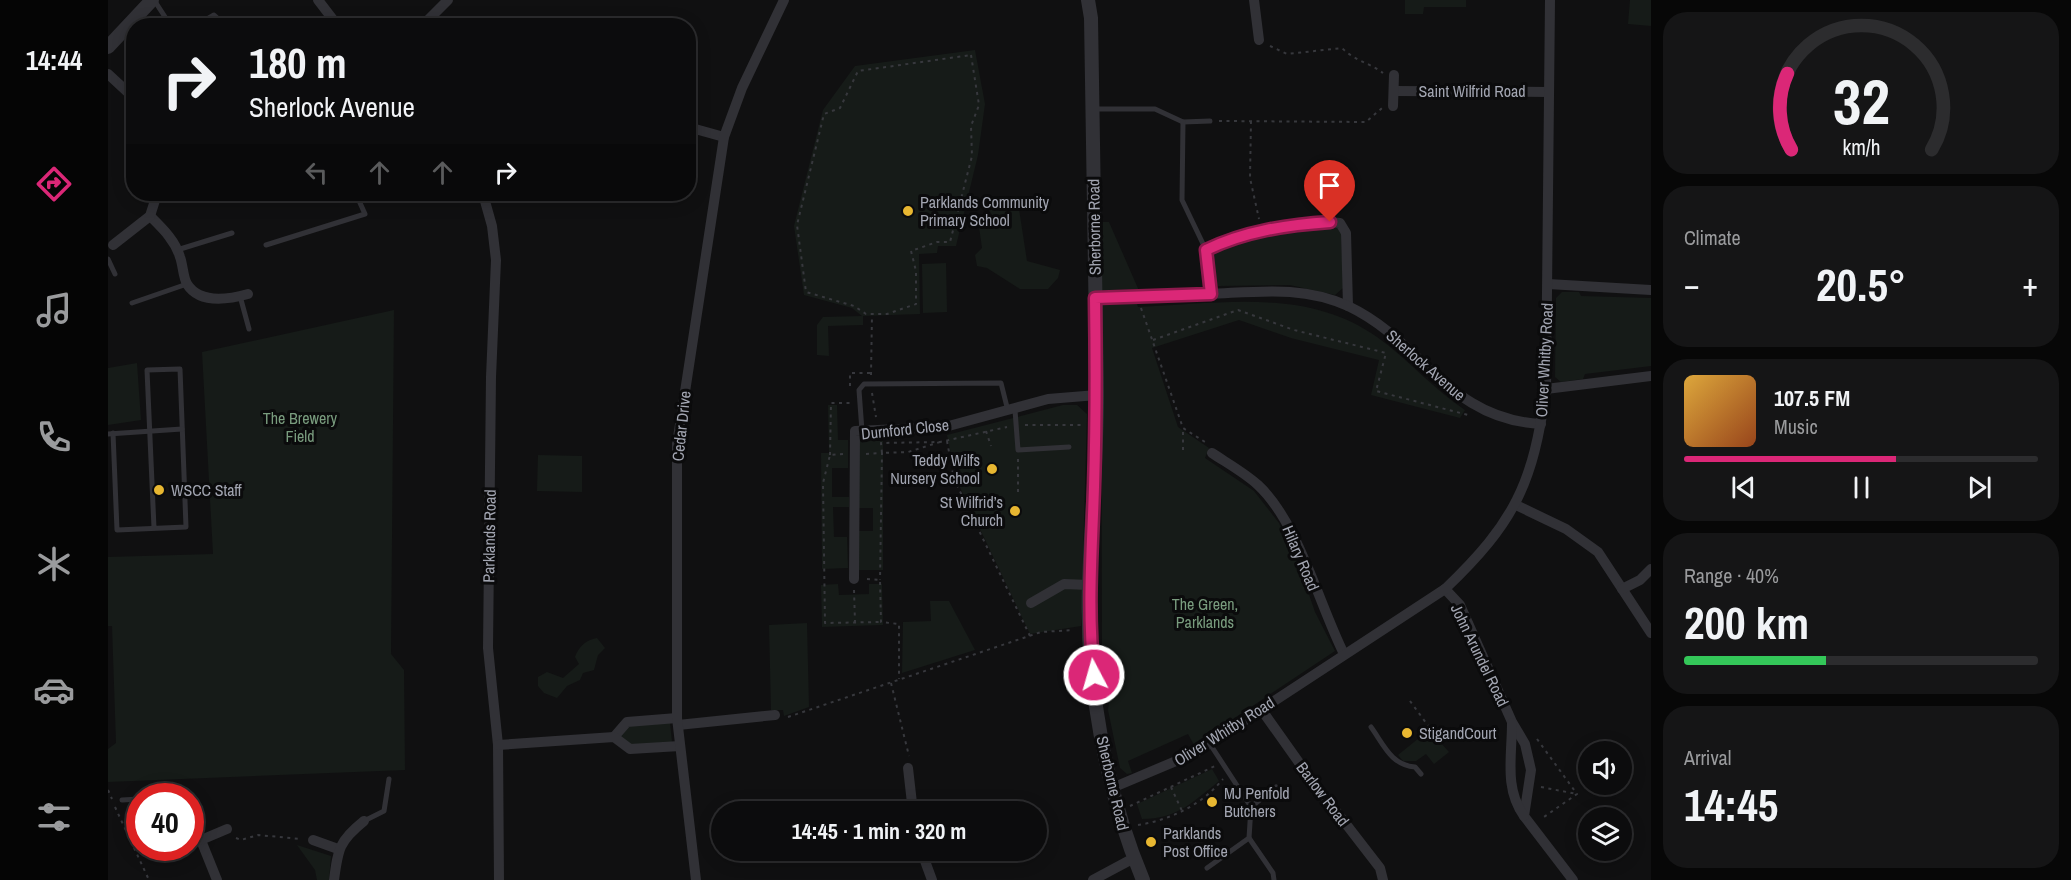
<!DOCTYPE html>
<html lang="en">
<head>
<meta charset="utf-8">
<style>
  :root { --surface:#0c0c0d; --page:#151516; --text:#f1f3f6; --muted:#9a9b9d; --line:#2c2c2e; --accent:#db2777 }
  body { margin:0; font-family:"Archivo Narrow",sans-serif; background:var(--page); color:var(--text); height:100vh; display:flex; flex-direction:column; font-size:22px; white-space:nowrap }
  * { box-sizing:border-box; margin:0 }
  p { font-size:20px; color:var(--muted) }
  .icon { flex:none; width:33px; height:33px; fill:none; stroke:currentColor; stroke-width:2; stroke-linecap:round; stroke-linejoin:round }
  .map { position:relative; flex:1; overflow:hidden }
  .details { display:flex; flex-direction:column; gap:12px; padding:12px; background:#070707; width:420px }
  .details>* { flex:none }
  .banner { position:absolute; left:18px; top:18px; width:570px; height:183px; border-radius:24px; box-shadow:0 3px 15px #0003,0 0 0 2px var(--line); background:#0c0c0d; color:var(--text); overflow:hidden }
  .fabs { position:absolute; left:1470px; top:741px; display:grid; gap:12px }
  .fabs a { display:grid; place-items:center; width:54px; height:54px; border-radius:50%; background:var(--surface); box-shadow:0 3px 15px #0003,0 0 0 2px var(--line); font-size:30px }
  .speed { position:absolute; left:18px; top:783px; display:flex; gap:12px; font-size:30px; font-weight:700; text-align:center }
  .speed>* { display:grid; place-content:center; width:78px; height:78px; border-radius:50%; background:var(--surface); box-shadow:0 3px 15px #0003,0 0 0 2px var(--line); line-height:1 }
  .speed .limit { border:9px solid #d22; background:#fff; color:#111 }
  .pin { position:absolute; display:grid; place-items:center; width:51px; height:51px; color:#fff; margin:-62px -26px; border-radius:50% 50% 50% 0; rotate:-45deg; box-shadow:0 0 6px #0007 }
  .pin .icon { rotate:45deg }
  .me { position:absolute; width:66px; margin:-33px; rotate:354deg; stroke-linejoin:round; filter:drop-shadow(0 0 4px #0008) }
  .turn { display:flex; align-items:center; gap:21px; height:126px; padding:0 24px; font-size:27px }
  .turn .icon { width:78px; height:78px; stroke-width:2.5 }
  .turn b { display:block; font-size:42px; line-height:51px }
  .lanes { display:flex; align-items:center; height:57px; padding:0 24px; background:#0003; justify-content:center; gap:30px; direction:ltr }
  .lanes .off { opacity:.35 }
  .big { font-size:45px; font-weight:700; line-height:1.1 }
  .details .tile { flex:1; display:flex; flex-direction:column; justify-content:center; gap:9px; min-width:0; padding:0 21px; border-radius:24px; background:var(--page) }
  .details .dial { align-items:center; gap:0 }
  .dial svg { height:156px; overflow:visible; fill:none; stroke:var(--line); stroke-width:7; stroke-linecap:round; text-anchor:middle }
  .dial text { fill:var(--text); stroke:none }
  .song { display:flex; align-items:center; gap:18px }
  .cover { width:72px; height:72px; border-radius:9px; background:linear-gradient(135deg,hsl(40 70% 55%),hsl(20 70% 35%)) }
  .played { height:6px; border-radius:3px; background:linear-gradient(90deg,var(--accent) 60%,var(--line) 60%) }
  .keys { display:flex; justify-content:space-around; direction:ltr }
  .heat { display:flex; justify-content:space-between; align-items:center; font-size:33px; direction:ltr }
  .charge { height:9px; border-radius:4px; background:linear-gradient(90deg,#34c759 40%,var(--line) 0) }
  .trip { position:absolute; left:603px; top:801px; width:336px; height:60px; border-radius:30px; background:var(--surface); box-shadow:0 3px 15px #0003,0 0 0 2px var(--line); font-weight:700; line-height:60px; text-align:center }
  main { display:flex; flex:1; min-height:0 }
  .tabs { display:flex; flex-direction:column; width:108px; justify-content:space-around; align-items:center; background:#050505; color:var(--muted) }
  .tabs .icon { width:42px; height:42px }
  .tabs .selected { color:var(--accent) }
  .tabs b { font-size:27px; color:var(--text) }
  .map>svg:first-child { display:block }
  .green { fill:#161b18 }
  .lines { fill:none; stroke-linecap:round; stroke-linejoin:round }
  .path { stroke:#37383d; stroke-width:2; stroke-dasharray:3 4.5; stroke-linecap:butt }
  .service { stroke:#313136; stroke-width:5 }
  .minor { stroke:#313136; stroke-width:10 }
  .tertiary { stroke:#313136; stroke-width:14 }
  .route-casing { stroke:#8e194d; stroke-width:15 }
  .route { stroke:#db2777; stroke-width:10 }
  .poi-dot { fill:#e8b731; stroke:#0b0b0c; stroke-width:2 }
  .labels { text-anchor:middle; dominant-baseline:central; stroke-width:6; stroke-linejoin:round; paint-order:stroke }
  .street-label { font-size:16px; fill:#a2a5b1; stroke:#0b0b0c }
  .poi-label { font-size:16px; fill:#a2a5b1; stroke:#0b0b0c; text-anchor:start }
  .park-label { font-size:16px; fill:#799c7e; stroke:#0b0b0c }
</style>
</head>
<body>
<main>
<nav class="tabs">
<b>14:44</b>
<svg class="icon selected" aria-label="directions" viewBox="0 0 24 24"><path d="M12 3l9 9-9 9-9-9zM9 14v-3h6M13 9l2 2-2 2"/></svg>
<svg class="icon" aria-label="music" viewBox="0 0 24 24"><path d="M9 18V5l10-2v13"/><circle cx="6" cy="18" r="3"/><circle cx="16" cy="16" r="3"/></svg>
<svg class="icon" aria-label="phone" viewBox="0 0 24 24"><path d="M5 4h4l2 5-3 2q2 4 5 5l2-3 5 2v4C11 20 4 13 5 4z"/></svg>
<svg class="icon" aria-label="climate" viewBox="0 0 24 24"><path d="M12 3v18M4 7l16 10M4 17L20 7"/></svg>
<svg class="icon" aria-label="car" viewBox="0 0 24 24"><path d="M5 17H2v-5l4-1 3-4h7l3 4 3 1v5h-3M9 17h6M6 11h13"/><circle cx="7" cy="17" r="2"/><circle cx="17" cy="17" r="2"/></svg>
<svg class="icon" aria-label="filters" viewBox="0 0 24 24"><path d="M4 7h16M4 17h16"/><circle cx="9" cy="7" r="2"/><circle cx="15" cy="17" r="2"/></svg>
</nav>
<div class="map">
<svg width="1543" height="880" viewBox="0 0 1543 880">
  <rect width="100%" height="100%" fill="#101011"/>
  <g class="green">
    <path d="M 1297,0 L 1358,0 L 1358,7 L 1316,7 L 1315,14 L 1297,14 Z"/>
    <path d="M 1522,0 L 1543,0 L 1543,26 L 1520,24 Z"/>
    <path d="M 867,50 L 877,104 L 870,155 L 848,246 L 830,246 L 829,253 L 811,254 L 812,314 L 755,316 L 755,325 L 720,326 L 721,356 L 709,355 L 709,325 L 715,317 L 754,316 L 744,308 L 696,295 L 686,226 L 715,110 L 747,66 Z"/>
    <path d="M 909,196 L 919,261 L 952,270 L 950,278 L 940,289 L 912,289 L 879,268 L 869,266 L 867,255 L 874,248 L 870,220 L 876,226 L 884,223 L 884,215 L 879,207 L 882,201 Z"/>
    <path d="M 993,222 L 1001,222 L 1032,293 L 1025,293 L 1030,307 C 1112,304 1198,287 1269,337 C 1300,359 1325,389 1357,410 L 1352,418 L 1263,395 L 1271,360 L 1183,338 L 1131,320 L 1044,348 L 1070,427 L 1101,448 L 1097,458 L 1146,491 L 1171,523 L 1192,568 L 1207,612 L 1227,651 L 1086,745 L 1080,734 L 1020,761 L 1024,773 L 1019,774 L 1012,768 L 1000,710 L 1003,688 L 1002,669 L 994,648 Z"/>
    <path d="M 1202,227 L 1229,227 L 1233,231 L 1235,288 L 1227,295 L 1182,285 L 1110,286 L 1104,279 L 1106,253 C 1128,235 1174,231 1202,227 Z"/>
    <path d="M 838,263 L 839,312 L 815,313 L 814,264 Z"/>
    <path d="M 1454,292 L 1471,292 L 1473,296 L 1543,298 L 1543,366 L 1477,374 L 1475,379 L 1453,382 L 1447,377 L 1448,298 Z"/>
    <path d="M 286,310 L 283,654 L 296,670 L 297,770 L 0,782 L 0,749 L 8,743 L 4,626 L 0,626 L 0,557 L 105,554 L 94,352 Z"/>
    <path d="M 29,363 L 33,420 L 0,425 L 0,368 Z"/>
    <path d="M 720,405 L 729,405 L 730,440 L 740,440 L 740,468 L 724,468 L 724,497 L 741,497 L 741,507 L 725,507 L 726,537 L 739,537 L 740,568 L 714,569 L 713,453 L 721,453 Z"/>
    <path d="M 955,405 L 969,405 L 979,414 L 973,626 L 922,634 L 848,479 L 839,435 Z"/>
    <path d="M 750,440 L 775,441 L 775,570 L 749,570 L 750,531 L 765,531 L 765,508 L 750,508 Z"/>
    <path d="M 430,455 L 474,456 L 474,492 L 429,491 Z"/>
    <path d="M 730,584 L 731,595 L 761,594 L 761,584 L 774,584 L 775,625 L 714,627 L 713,585 Z"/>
    <path d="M 822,601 L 841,601 L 867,650 L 794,673 L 795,622 L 823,621 Z"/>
    <path d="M 699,623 L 701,707 L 676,716 L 675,710 L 663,710 L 661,625 Z"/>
    <path d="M 489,638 L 497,648 L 490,655 L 486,670 L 475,673 L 472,680 L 459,686 L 449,698 L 436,693 L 430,686 L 430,677 L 439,672 L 455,678 L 471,664 L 467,657 C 471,646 478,640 489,638 Z"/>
    <path d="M 562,723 L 564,742 L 523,745 L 512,737 L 521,726 Z"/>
    <path d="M 1321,730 L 1341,752 L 1326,764 L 1318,754 L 1308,761 L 1295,761 L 1290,755 Z"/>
    <path d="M 1104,769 L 1111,781 C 1085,802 1069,819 1034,819 L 1029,804 Z"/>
    <path d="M 189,845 L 223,856 L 221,880 L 209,880 L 207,870 Z"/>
  </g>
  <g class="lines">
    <g class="path">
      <path d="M 1162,46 L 1179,54 L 1234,48 C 1247,61 1260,62 1275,73"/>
      <path d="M 863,55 L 871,105 L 863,126 L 864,156 L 842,242 L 829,242 L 803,251 L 808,271 L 808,304 L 779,314 L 758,314 L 746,306 L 698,292 L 689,225 L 716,114 L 732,108 L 750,71 Z"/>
      <path d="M 1111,121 L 1258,122 L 1274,108"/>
      <path d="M 1143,121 L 1142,178 L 1151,219"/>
      <path d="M 1033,308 L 1075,428 L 1097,442"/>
      <path d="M 1045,340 L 1130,310 L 1186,330 L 1278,353 L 1268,391 L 1360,415"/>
      <path d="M 763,375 L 764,315"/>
      <path d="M 742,386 L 742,373 L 762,373"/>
      <path d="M 764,393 L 768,417"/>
      <path d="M 917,425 L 974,425"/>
      <path d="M 878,431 L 883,446"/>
      <path d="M 839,441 L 846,479 L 922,636"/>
      <path d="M 832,442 L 800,452 L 774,453 L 773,443 L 832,442 L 899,427"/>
      <path d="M 1075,450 L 1075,428"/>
      <path d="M 735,454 L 722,455 L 715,483 L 717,623 L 773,622"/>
      <path d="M 758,454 L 774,453 L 772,580"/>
      <path d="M 722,455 L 723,403 L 742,403 L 742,400"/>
      <path d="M 910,459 L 910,495"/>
      <path d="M 759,579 L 772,580 L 773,622 L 791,624 L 791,679"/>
      <path d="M 746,590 L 747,622"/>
      <path d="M 783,683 L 801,756"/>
      <path d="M 1302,701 L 1332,742"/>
      <path d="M 680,717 L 933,632 L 966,630"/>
      <path d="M 1429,739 L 1469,794 L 1433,819"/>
      <path d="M 1063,787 L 1074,811"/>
      <path d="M 1433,787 L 1469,794"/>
      <path d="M 0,790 L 4,799"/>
      <path d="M 1022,806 L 1107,766"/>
      <path d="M 7,807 L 41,880"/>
      <path d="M 1030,825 C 1062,820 1094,805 1115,779"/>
      <path d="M 128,838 L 133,840 L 150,835 L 193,839"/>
    </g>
    <g class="service">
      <path d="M 46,0 L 59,20 L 67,26"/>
      <path d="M 87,26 L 106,15 L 118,26"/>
      <path d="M 986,109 L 1047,109 L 1075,122 L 1102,121"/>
      <path d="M 1075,122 L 1074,200 L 1098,250"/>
      <path d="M 158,245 L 257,214 L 248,194"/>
      <path d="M 69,250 L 124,233"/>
      <path d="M 0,259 L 7,274"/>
      <path d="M 132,296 L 141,329"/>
      <path d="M 24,303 L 79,284"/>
      <path d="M 907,410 L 910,450 L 961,447"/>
      <path d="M 754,431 L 751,390 L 756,384 L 893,383 L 900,411"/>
      <path d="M 5,433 L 9,530 L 78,527 L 72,369 L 39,370 L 46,528"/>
      <path d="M 0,434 L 74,429"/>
      <path d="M 1263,727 C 1276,745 1283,765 1307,767 L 1313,774"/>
      <path d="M 64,796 L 72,796"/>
      <path d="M 14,800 L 32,799"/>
      <path d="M 1143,807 L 1168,787"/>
      <path d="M 256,821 L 276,811 L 281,779"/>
      <path d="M 1141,838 L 1165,873 L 1166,880"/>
      <path d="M 1099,868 L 1141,838 L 1143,807 L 1102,744"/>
    </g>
    <g class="minor">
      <path d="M 210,0 L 230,26"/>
      <path d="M 1146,0 L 1151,40"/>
      <path d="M 314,26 L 340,0"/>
      <path d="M 0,74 L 26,98"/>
      <path d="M 1286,91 L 1441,92"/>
      <path d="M 1285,106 L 1286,75"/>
      <path d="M 580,127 L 616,137"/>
      <path d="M 375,194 L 384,226 L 388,260 L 383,377 L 380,648 L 390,745 L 391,880"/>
      <path d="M 42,216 C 54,228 67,240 72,257 C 75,265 75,277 79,284 C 92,305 122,299 140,294"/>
      <path d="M 5,245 L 42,216 L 49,194"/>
      <path d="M 1440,284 L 1543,290"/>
      <path d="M 1103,294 L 1098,250 C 1137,231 1179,225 1222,222 L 1232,223 L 1238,233 L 1240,306"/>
      <path d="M 987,299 C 1025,297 1063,296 1101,294 C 1149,292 1194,285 1240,306 C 1316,342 1339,419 1433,424"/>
      <path d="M 1438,389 L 1543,376"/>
      <path d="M 1104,453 C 1119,463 1137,473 1150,485 C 1190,522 1211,604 1236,654"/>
      <path d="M 1408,505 L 1458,529 L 1490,552 L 1543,633"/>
      <path d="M 746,579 L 747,431 L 837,427 L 940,399 L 989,395"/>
      <path d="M 1337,589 L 1352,605 L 1404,722 L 1417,744 L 1423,770 L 1416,816 L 1465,880"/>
      <path d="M 1514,589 L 1532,580 L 1543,569"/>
      <path d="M 923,603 L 956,584 L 981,585"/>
      <path d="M 1153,709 L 1197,771 L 1272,868 L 1275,880"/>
      <path d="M 1404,723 C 1404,756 1396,788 1416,816"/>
      <path d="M 570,725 L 667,715"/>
      <path d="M 506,737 L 519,722 L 569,718"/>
      <path d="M 390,745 L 506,737 L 522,749 L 572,746"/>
      <path d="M 800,768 L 805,812"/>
      <path d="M 1004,788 L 1087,753 L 1337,589 C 1407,522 1425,484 1438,389 L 1442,0"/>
      <path d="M 82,813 L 109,880"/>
      <path d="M 93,840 L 119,829"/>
      <path d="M 205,840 L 230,849"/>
      <path d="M 813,850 L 824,880"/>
      <path d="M 226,880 C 230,849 231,841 256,821"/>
      <path d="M 588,880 L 569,718 L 569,444 L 616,137 L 634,88 L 676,0"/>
      <path d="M 985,880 L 1026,858"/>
    </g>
    <g class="tertiary">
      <path d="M 980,0 L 983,18 C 984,143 988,269 989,394 C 989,457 983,520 981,584 C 977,680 998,792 1035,880"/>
      <path d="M 0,47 L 44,0"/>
    </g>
  </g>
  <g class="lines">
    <defs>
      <path id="route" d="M 986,675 C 979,608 984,553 986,487 C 988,424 988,361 987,298 L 1103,294 L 1098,250 C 1137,231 1179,225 1222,222"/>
    </defs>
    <use href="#route" class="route-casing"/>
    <use href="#route" class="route"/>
  </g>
  <g class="poi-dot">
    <circle cx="800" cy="211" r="6"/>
    <circle cx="884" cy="469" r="6"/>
    <circle cx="51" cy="490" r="6"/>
    <circle cx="907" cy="511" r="6"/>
    <circle cx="1299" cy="733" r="6"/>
    <circle cx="1104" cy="802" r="6"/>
    <circle cx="1043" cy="842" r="6"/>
  </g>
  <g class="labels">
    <g class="street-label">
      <text x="1364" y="91">Saint Wilfrid Road</text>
      <text transform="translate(986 227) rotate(-91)">Sherborne Road</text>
      <text transform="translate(1436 360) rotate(-87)">Oliver Whitby Road</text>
      <text transform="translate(1318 365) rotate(41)">Sherlock Avenue</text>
      <text transform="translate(573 426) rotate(-84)">Cedar Drive</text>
      <text transform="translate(797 429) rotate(-6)">Durnford Close</text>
      <text transform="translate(381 536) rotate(-89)">Parklands Road</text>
      <text transform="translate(1193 558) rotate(67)">Hilary Road</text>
      <text transform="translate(1372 655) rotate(64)">John Arundel Road</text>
      <text transform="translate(1116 731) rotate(-32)">Oliver Whitby Road</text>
      <text transform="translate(1005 783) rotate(77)">Sherborne Road</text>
      <text transform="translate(1215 794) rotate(53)">Barlow Road</text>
    </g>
    <g class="poi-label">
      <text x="812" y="202">Parklands Community<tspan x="812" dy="18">Primary School</tspan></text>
      <text x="872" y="460" text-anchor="end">Teddy Wilfs<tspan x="872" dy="18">Nursery School</tspan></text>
      <text x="63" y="490">WSCC Staff</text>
      <text x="895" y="502" text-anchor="end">St Wilfrid’s<tspan x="895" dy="18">Church</tspan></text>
      <text x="1311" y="733">StigandCourt</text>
      <text x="1116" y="793">MJ Penfold<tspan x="1116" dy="18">Butchers</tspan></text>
      <text x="1055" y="833">Parklands<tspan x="1055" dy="18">Post Office</tspan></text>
    </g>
    <g class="park-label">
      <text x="192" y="418">The Brewery<tspan x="192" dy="18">Field</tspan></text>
      <text x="1097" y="604">The Green,<tspan x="1097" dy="18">Parklands</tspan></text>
    </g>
  </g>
</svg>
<div class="fabs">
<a><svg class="icon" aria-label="sound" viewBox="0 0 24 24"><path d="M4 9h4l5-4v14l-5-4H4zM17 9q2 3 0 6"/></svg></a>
<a><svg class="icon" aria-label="layers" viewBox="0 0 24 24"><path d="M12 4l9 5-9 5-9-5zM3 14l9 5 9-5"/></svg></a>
</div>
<div class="speed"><div class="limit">40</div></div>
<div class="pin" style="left:1222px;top:222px;background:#d93025"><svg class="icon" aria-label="arrive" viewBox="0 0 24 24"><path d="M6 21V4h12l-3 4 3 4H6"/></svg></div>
<svg class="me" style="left:986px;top:675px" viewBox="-20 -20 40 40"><circle r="17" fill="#db2777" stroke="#fff" stroke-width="3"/><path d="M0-11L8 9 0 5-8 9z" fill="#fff"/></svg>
<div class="trip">14:45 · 1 min · 320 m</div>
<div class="banner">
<div class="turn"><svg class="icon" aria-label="right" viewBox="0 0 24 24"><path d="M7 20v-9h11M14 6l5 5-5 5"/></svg><div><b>180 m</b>Sherlock Avenue</div></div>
<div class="lanes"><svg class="icon off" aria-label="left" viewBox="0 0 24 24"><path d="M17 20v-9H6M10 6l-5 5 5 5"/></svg><svg class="icon off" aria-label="ahead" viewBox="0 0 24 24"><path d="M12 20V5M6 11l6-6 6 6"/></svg><svg class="icon off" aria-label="ahead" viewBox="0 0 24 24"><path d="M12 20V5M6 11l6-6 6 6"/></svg><svg class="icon" aria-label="right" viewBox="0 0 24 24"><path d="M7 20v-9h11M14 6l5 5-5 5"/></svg></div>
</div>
</div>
<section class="details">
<div class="tile dial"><svg viewBox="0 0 100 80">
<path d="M14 69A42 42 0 1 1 86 69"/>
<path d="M14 69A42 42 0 0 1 12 30" stroke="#db2777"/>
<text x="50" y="56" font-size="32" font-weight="700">32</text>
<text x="50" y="72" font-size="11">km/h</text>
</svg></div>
<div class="tile"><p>Climate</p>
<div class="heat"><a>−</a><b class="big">20.5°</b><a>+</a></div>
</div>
<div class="tile">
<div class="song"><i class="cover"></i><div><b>107.5 FM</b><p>Music</p></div></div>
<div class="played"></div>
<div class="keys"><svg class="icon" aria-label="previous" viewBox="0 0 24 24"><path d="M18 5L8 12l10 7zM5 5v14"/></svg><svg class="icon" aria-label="pause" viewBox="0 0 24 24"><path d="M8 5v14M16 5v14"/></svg><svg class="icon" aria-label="next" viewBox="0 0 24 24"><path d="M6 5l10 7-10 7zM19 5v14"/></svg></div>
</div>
<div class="tile"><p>Range · 40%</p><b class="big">200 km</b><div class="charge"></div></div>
<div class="tile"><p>Arrival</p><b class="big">14:45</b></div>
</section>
</main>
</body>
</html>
